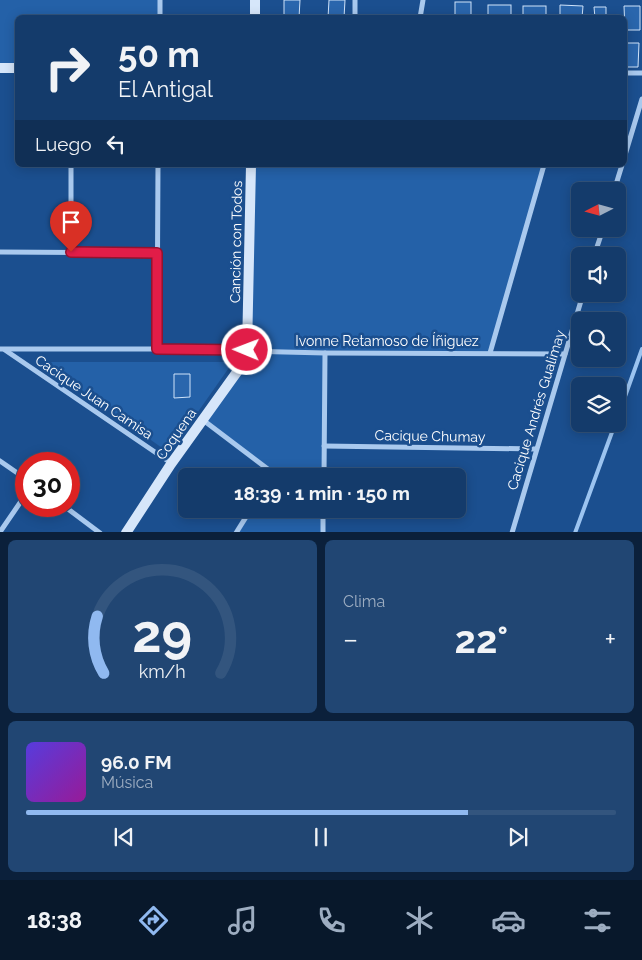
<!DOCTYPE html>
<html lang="es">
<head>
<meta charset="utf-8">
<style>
  :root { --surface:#143b6b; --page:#214673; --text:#f1f3f6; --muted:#9dadc1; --line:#33557e; --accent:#90b9f0 }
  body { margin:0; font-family:Raleway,sans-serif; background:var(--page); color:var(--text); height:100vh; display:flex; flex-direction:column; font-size:19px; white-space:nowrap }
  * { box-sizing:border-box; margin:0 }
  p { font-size:16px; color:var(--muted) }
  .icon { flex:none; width:28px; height:28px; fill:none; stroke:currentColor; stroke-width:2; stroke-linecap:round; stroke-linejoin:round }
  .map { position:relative; height:532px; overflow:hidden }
  .side { display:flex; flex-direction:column; gap:8px; padding:8px; background:#0b203b; flex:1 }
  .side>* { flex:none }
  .guide { position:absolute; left:15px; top:15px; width:612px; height:152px; border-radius:8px; box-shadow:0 2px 12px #0003,0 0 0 1px var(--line); background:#143b6b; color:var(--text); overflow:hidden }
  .needle { width:32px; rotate:264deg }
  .tools { position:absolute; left:571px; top:182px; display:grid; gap:10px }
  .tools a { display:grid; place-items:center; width:55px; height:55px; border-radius:8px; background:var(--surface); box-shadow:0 2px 12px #0003,0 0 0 1px var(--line); font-size:25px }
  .speed { position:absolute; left:15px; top:452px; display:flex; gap:10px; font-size:25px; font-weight:700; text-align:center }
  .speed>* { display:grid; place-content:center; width:65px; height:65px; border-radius:50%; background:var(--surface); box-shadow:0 2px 12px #0003,0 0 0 1px var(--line); line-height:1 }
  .speed .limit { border:8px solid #d22; background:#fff; color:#111 }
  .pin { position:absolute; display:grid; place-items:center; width:42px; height:42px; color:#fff; margin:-51px -21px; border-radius:50% 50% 50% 0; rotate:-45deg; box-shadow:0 0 5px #0007 }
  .pin .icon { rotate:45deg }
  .me { position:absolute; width:55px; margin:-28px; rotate:271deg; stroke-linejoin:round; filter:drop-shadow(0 0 4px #0008) }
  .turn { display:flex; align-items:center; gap:18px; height:105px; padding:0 20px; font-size:22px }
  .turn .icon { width:65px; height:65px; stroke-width:2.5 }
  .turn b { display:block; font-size:35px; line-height:42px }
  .then { display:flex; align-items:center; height:48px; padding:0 20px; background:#0003; gap:10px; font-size:19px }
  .big { font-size:38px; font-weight:700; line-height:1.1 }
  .side .tile { flex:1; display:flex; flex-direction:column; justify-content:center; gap:8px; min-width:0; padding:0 18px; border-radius:8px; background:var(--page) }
  .side .dial { align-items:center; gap:0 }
  .dial svg { height:130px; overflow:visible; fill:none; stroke:var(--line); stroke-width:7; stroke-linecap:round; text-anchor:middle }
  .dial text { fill:var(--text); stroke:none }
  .song { display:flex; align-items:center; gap:15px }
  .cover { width:60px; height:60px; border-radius:8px; background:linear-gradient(135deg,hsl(250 70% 55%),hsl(300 70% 35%)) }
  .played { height:5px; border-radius:2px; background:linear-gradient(90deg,var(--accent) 75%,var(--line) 75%) }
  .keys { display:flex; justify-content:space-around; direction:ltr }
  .heat { display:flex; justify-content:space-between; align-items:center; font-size:28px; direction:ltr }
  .side .tiles { flex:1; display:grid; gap:8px; grid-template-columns:1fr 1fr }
  .tile:last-child { grid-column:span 2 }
  .trip { position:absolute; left:178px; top:468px; width:288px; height:50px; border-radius:8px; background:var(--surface); box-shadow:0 2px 12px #0003,0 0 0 1px var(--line); font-weight:700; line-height:50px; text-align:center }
  .dock { display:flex; height:80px; justify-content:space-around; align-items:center; background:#08182b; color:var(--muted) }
  .dock .icon { width:35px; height:35px }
  .dock .selected { color:var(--accent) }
  .dock b { font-size:22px; color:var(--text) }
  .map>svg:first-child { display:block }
  .green { fill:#2461a8 }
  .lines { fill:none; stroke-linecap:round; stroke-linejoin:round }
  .stream { stroke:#9cc4f0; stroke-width:4 }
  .building { fill:#2a66ad; stroke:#cfe3fa }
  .street { stroke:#a9c9ee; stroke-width:5 }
  .secondary { stroke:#d6e6fa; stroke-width:10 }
  .route-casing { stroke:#92132f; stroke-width:12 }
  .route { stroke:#e11d48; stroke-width:9 }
  .labels { text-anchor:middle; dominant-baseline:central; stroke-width:5; stroke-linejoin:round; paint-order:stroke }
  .street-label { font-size:14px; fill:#fff; stroke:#1b4f8f }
</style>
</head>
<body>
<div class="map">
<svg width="642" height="533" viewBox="0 0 642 533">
  <rect width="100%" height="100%" fill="#1b4f8f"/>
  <g class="green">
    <path d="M 0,0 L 160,0 L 159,17 L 18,18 L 17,67 L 0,67 Z"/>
    <path d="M 252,165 L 543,165 L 490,352 L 247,350 Z"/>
    <path d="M 248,352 L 324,353 L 323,476 L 273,476 L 275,473 L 204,419 Z"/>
    <path d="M 43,362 L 233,362 L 169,453 Z"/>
    <path d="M 252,509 L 323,509 L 323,532 L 237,533 Z"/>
  </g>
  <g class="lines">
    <g class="stream">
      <path d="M 618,416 L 642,349"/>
      <path d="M 575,533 L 615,424"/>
    </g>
  </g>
  <g class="building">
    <path d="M 284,0 L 300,0 L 299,18 L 284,18 Z"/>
    <path d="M 329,0 L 345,0 L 344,18 L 328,18 Z"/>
    <rect x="455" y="2" width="16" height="16"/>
    <rect x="488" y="5" width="23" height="13"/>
    <path d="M 560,5 L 583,6 L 582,18 L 560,18 Z"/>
    <rect x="523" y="6" width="23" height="12"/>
    <path d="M 624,6 L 640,6 L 640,30 L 625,30 Z"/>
    <path d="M 594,7 L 606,7 L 606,18 L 595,18 Z"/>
    <path d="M 625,43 L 639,43 L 638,67 L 625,67 Z"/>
    <path d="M 174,374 L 190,374 L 190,397 L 174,398 Z"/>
  </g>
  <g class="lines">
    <g class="street">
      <path d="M 160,18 L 160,0"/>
      <path d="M 355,18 L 355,0"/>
      <path d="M 420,18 L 423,0"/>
      <path d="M 625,73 L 642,73"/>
      <path d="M 625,155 L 642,99"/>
      <path d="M 614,191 L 622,165"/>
      <path d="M 0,252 L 157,253"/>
      <path d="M 71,252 L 71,165"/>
      <path d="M 594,256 L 603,229"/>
      <path d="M 0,349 L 157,349 L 325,353 L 565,354"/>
      <path d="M 157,349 L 158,165"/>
      <path d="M 5,350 L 171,463"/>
      <path d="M 490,353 L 544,165"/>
      <path d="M 203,420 L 273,473 L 271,476"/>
      <path d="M 324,446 L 536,449"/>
      <path d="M 0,461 L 26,479"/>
      <path d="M 324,476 L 325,353"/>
      <path d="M 64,506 L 100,533"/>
      <path d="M 0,532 L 26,494"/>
      <path d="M 236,533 L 251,509"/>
      <path d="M 323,533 L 323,509"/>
      <path d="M 512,533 L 583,294"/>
    </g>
    <g class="secondary">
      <path d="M 255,18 L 255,0"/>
      <path d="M 0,68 L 18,68"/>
      <path d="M 126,533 L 171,464 L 242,365 L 247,350 L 251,165"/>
    </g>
  </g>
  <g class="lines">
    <defs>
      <path id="route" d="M 71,252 L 157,253 L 157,349 L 247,350"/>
    </defs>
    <use href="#route" class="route-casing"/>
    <use href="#route" class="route"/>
  </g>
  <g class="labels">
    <g class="street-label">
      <text transform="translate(236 242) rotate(-89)">Canción con Todos</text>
      <text x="387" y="341">Ivonne Retamoso de Íñiguez</text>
      <text transform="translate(94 397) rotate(34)">Cacique Juan Camisa</text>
      <text transform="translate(536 410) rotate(-73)">Cacique Andrés Gualimay</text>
      <text transform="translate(176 434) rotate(-55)">Coquena</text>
      <text transform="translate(430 436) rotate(1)">Cacique Chumay</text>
    </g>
  </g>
</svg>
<div class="tools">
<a><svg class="needle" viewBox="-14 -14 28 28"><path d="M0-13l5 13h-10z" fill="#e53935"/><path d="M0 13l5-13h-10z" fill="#9dadc1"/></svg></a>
<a><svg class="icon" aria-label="sound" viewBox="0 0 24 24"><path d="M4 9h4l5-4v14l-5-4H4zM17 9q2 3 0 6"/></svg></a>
<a><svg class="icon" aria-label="search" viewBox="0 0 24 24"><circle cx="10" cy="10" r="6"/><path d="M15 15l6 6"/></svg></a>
<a><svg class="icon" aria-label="layers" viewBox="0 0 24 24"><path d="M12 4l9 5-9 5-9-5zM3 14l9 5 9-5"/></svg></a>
</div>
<div class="speed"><div class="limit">30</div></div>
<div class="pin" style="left:71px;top:252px;background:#d93025"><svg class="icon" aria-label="arrive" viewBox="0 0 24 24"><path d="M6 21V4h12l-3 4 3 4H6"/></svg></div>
<svg class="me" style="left:247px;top:350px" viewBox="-20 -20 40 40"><circle r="17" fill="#e11d48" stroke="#fff" stroke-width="3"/><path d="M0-11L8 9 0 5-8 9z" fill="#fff"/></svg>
<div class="trip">18:39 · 1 min · 150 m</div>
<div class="guide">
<div class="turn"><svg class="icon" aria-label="right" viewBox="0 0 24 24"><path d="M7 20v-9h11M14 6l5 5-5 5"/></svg><div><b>50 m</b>El Antigal</div></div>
<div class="then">Luego<svg class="icon" aria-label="left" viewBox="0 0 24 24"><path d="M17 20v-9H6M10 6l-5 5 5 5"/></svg></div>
</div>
</div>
<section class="side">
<div class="tiles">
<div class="tile dial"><svg viewBox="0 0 100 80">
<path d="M14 69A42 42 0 1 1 86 69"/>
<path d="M14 69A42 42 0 0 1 10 34" stroke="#90b9f0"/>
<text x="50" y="56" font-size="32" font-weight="700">29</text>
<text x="50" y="72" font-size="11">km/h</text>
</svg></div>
<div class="tile"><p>Clima</p>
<div class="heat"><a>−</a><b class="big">22°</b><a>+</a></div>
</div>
<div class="tile">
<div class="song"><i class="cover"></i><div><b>96.0 FM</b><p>Música</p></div></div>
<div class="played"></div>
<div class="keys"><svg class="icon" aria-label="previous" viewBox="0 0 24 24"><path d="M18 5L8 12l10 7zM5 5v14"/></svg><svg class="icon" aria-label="pause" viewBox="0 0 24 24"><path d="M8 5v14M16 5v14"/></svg><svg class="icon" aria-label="next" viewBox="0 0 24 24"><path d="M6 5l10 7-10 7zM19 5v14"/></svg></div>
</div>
</div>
</section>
<nav class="dock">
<b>18:38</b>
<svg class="icon selected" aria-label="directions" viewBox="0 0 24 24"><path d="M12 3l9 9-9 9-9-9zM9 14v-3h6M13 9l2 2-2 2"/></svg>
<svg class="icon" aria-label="music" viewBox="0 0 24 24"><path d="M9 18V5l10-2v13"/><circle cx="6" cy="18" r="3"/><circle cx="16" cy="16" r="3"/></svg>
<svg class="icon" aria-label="phone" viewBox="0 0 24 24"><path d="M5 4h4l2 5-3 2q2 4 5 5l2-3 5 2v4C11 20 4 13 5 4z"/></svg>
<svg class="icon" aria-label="climate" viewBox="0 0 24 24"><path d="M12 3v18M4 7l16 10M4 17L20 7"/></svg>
<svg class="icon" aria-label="car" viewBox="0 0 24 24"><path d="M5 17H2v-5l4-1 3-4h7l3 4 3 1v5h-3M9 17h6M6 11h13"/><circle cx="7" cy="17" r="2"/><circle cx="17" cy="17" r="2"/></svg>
<svg class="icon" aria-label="filters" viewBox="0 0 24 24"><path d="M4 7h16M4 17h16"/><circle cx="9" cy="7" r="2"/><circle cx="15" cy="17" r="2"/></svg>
</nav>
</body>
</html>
